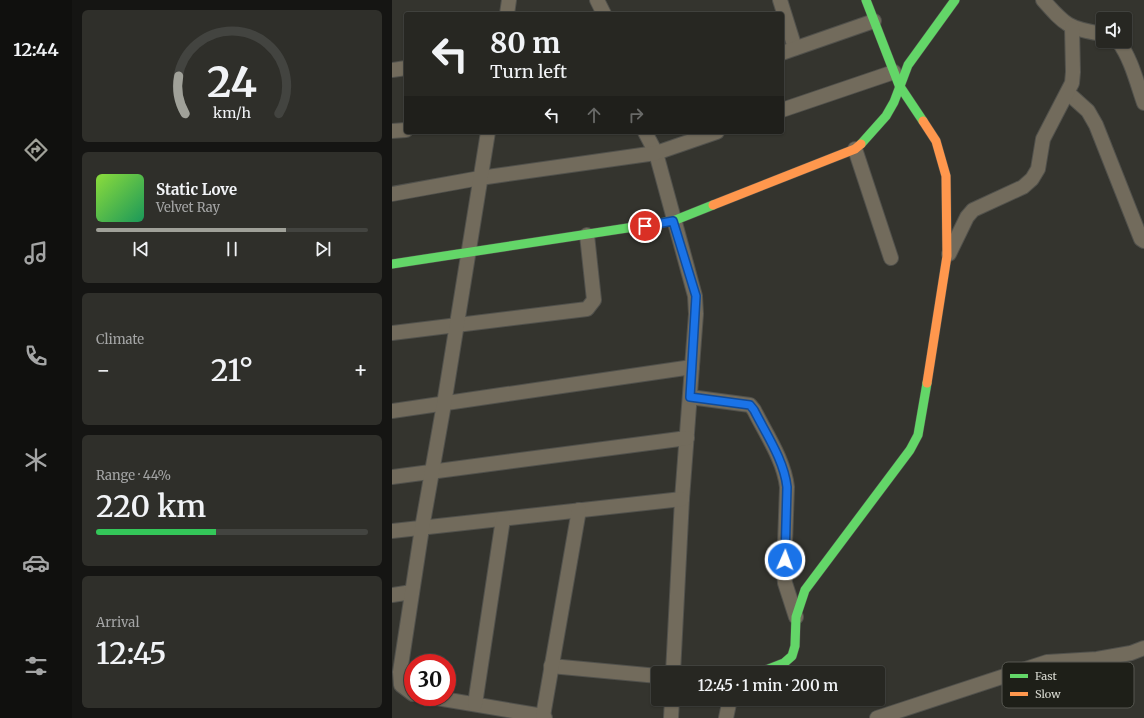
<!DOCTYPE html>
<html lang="en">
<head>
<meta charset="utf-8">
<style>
  :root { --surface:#272722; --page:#2f2f2a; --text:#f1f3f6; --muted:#a4a5a5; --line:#434440; --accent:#a0a199 }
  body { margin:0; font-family:Merriweather,serif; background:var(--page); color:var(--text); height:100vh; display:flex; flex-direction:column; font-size:15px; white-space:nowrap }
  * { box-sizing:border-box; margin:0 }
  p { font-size:13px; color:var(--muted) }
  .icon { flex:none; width:22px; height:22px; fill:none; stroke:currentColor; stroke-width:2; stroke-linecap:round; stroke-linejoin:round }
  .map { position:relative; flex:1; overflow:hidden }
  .sheet { display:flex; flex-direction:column; gap:10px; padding:10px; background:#151513; width:320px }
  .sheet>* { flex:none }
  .banner { position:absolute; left:12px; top:12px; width:380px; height:122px; border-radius:4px; box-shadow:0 1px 3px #0004,0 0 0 1px var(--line); background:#272722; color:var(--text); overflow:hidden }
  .tools { position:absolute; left:704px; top:12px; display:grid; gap:8px }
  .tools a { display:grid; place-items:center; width:36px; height:36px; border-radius:4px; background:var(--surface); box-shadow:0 1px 3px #0004,0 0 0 1px var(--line); font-size:20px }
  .speed { position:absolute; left:12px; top:654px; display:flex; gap:8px; font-size:20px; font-weight:700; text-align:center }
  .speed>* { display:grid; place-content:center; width:52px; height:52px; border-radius:50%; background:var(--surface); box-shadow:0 1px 3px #0004,0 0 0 1px var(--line); line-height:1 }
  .speed .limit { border:6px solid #d22; background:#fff; color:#111 }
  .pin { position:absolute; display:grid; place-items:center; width:34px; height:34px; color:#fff; margin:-17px; border:2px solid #fff; border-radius:50%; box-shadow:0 1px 4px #0007 }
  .me { position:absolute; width:44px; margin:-22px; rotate:2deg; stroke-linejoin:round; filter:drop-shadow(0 0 3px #0008) }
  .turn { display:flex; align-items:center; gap:14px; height:84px; padding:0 20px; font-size:18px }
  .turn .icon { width:52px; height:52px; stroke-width:2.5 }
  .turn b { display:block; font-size:28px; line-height:34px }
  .lanes { display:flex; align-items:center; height:38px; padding:0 20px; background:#0003; justify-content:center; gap:20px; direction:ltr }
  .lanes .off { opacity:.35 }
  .big { font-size:30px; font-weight:600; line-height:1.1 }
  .sheet .widget { flex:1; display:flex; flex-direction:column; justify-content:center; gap:6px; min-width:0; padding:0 14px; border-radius:6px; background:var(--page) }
  .sheet .dial { align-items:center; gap:0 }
  .dial svg { height:104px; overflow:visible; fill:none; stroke:var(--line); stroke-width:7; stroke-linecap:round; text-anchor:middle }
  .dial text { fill:var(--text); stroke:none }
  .song { display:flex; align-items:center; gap:12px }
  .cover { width:48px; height:48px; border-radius:6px; background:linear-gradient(135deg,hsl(90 70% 55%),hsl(150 70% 35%)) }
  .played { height:4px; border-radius:2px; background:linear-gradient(90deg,var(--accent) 70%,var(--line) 70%) }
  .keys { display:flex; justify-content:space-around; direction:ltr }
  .heat { display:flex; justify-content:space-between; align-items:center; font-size:22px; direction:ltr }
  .charge { height:6px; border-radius:3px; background:linear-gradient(90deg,#34c759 44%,var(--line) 0) }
  .trip { position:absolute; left:259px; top:666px; width:234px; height:40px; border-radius:4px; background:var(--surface); box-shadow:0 1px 3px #0004,0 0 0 1px var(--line); font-weight:600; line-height:40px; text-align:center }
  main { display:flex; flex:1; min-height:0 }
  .dock { display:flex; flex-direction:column; width:72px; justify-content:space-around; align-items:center; background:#10100e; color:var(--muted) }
  .dock .icon { width:28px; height:28px }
  .dock .selected { color:var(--accent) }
  .dock b { font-size:18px; color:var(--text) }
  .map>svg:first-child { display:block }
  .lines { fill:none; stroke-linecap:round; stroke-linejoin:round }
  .street-casing { stroke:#51514c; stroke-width:16 }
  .fast-casing { stroke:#51514c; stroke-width:10 }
  .slow-casing { stroke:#51514c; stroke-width:10 }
  .street { stroke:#726b5c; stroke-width:14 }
  .fast { stroke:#63d668; stroke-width:9 }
  .slow { stroke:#ff974d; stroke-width:9 }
  .route-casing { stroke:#114b97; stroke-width:10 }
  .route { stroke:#1a73e8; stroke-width:7 }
  .key { fill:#1e1f18; stroke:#565750; stroke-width:1 }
  .key-label { font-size:11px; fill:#dadbd2 }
</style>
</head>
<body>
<main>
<nav class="dock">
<b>12:44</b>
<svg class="icon selected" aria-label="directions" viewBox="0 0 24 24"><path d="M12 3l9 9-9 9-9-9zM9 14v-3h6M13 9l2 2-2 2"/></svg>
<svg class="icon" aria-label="music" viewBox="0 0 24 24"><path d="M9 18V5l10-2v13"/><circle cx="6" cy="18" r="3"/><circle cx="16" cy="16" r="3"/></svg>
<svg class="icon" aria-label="phone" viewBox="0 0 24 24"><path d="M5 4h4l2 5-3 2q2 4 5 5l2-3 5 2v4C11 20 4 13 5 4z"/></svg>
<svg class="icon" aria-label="climate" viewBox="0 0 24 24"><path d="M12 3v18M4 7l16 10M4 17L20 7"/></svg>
<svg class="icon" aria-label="car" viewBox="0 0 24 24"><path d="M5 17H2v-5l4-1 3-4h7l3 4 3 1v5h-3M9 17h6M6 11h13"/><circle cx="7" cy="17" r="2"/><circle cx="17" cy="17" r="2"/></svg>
<svg class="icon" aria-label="filters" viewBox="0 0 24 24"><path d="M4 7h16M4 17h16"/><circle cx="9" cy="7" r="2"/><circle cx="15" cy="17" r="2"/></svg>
</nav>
<section class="sheet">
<div class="widget dial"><svg viewBox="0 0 100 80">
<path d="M14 69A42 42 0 1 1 86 69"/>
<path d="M14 69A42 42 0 0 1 9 40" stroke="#a0a199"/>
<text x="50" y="56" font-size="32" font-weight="700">24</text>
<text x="50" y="72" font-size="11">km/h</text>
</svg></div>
<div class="widget">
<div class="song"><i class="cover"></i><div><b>Static Love</b><p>Velvet Ray</p></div></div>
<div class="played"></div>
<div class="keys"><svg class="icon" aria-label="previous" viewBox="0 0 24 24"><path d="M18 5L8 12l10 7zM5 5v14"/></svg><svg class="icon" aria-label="pause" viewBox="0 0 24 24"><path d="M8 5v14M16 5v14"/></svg><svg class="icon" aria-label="next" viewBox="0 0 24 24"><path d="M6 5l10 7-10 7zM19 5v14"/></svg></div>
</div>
<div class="widget"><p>Climate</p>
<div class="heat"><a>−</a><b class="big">21°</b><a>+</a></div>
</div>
<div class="widget"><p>Range · 44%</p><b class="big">220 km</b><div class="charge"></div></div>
<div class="widget"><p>Arrival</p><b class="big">12:45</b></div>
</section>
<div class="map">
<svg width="752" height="718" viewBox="0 0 752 718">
  <rect width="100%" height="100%" fill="#34342e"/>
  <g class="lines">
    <defs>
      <g id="street">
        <path d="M 205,0 L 212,14"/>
        <path d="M 388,0 L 403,48"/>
        <path d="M 651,0 C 673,25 677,29 711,34"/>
        <path d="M 115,14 L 117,0"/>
        <path d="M 726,41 C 739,58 745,83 752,103"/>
        <path d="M 390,53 L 482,21"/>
        <path d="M 0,70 L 14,68"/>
        <path d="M 676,93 L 696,111 L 704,125 L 749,239 L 752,241"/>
        <path d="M 390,110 L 502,72"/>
        <path d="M 0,131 L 14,130"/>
        <path d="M 253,132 L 264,153 L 303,296 L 304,314 L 290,499 L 281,673"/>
        <path d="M 463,149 L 499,258"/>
        <path d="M 0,194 L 88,178 L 264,153 L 325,132"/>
        <path d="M 557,254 L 575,217 L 581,210 L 631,187 L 640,179 L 646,169 L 651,139 L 680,83 L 681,72 L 680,27"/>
        <path d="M 0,333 L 195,309 L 202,300 L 195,235"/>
        <path d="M 298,397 L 358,405 L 362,410 C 374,434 392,460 395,487 L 392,572 L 393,583 L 404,617"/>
        <path d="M 0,411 L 300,367"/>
        <path d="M 0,477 L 295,438"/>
        <path d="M 0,531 L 290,499"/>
        <path d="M 0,595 L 20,592"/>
        <path d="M 159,666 L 266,676"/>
        <path d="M 21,694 L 9,685 L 8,672 L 30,528 L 52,404 L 96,132"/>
        <path d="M 39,697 L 151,716 L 153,718"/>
        <path d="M 83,704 L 111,519"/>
        <path d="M 151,716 L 187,510"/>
        <path d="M 279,718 L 280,699"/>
        <path d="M 334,718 L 338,699"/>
        <path d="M 485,718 L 655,662 L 705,659 L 739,653 L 752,648"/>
      </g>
      <g id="fast">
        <path d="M 474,0 L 507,85 L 531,121"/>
        <path d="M 469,144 L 494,116 L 502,102 L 516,65 L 563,0"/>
        <path d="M 0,264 L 281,221 L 321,205"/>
        <path d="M 366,673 L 392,663 L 400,656 L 403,646 L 404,617 L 413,590 L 518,450 L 526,435 L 535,383"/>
      </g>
      <g id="slow">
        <path d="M 531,121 L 544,141 L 554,176 L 555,256 L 535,383"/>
        <path d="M 321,205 L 463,149 L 469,144"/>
      </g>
    </defs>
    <use href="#street" class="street-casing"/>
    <use href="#fast" class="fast-casing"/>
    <use href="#slow" class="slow-casing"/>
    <use href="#street" class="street"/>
    <use href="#fast" class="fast"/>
    <use href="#slow" class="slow"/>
  </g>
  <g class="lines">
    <defs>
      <path id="route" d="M 253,226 L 281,221 L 304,296 L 298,397 L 358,405 L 362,410 C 374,434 392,460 395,487 L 393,560"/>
    </defs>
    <use href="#route" class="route-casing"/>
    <use href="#route" class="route"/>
  </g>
  <rect x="610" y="662" width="132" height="46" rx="6" class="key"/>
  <rect x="618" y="674" width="18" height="4" fill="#63d668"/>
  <rect x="618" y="692" width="18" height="4" fill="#ff974d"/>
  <g class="key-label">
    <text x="643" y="680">Fast</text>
    <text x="643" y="698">Slow</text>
  </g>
</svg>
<div class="tools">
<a><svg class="icon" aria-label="sound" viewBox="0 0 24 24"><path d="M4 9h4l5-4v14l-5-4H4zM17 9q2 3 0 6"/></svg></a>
</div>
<div class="speed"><div class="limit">30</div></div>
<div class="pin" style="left:253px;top:226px;background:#d93025"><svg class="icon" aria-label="arrive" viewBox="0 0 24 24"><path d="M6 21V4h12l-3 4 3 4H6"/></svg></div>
<svg class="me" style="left:393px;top:560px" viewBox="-20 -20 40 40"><circle r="17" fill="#1a73e8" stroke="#fff" stroke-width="3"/><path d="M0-11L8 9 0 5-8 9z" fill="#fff"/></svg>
<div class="trip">12:45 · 1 min · 200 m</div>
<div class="banner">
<div class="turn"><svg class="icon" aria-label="left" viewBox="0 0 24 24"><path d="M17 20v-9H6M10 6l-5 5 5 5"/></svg><div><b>80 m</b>Turn left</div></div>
<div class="lanes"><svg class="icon" aria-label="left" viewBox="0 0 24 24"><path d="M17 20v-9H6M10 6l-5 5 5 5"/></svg><svg class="icon off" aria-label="ahead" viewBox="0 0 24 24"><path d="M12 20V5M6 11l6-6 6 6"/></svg><svg class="icon off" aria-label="right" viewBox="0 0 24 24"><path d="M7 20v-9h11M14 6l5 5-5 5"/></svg></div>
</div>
</div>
</main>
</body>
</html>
